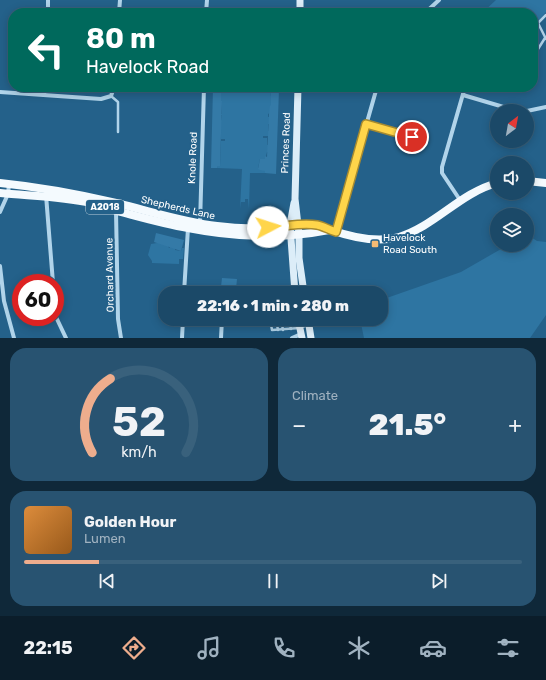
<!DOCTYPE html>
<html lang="en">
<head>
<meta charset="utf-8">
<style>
  :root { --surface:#1b4968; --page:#285371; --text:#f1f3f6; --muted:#a0b2c0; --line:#39617c; --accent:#eead8d }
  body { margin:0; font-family:Rubik,sans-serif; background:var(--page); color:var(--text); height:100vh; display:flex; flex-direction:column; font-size:15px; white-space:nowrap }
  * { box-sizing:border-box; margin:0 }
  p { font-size:13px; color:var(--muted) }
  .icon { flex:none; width:22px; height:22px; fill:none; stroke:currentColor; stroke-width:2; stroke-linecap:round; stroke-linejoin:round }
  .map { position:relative; height:338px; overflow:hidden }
  .side { display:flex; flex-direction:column; gap:10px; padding:10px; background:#0f2839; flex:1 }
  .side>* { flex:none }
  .top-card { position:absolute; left:8px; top:8px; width:530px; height:84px; border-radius:16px; box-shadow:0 2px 10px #0003,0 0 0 1px var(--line); background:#00695c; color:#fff; overflow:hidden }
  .needle { width:26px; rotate:31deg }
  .controls { position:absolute; left:490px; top:104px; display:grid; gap:8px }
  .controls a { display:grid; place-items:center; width:44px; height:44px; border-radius:50%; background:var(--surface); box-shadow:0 2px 10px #0003,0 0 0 1px var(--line); font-size:20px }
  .speed { position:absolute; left:12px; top:274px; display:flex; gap:8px; font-size:20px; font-weight:700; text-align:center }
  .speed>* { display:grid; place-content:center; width:52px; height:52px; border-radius:50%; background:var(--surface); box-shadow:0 2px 10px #0003,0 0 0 1px var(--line); line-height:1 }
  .speed .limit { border:6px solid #d22; background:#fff; color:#111 }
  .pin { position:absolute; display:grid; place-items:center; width:34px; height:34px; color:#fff; margin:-17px; border:2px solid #fff; border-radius:50%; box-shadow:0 1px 4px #0007 }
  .me { position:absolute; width:44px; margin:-22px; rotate:85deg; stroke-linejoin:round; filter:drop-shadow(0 0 3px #0008) }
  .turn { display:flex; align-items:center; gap:14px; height:84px; padding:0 12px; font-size:18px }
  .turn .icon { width:52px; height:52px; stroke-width:2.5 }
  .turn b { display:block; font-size:28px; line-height:34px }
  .big { font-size:30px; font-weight:800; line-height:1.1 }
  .side .tile { flex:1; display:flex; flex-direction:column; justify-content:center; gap:6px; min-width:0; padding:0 14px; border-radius:16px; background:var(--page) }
  .side .dial { align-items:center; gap:0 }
  .dial svg { height:104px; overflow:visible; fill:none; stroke:var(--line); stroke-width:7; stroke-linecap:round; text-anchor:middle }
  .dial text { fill:var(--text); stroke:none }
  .song { display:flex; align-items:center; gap:12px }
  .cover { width:48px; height:48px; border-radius:6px; background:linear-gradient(135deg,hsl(30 70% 55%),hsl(30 70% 35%)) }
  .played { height:4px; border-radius:2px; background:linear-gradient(90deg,var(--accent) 15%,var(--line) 15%) }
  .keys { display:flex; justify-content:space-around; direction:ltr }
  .heat { display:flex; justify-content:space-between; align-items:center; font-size:22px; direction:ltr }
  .side .tiles { flex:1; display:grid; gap:10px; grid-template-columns:1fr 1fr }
  .tile:last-child { grid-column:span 2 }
  .trip { position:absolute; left:158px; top:286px; width:230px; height:40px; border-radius:16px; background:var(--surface); box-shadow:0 2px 10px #0003,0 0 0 1px var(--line); font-weight:800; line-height:40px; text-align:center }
  .dock { display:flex; height:64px; justify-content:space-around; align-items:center; background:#0b1d2a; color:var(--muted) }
  .dock .icon { width:28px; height:28px }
  .dock .active { color:var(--accent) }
  .dock b { font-size:18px; color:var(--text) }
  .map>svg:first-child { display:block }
  .green { fill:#2e75a2 }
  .building { fill:#347aa7 }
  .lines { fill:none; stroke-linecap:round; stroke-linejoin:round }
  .lane { stroke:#b1d4ea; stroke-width:2.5 }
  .street { stroke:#b1d4ea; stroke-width:4 }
  .secondary { stroke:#dcedf8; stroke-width:7 }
  .primary { stroke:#f4fafe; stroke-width:8 }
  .route-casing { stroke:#a68a30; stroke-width:10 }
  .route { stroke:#ffd54a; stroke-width:7 }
  .poi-dot { fill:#f5bb74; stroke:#24618a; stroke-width:1.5 }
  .labels { text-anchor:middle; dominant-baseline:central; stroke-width:4; stroke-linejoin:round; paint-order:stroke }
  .shield { fill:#24618a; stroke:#bdd0dc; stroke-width:1 }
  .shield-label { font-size:9px; font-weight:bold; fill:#fff }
  .street-label { font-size:10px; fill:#fff; stroke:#24618a }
  .poi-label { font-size:10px; fill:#fff; stroke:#24618a; text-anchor:start }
</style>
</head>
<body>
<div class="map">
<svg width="546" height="338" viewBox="0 0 546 338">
  <rect width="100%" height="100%" fill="#24618a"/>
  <g class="green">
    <path d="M 496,0 L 546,0 L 546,12 L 539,20 L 533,15 L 533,13 L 482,13 Z"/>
    <path d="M 220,87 L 267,87 L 267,91 L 270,91 L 271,96 L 271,106 L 270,106 L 270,108 L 278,108 L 268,114 L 268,117 L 271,117 L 277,124 L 268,124 L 268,131 L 270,131 L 270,136 L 263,136 L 263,138 L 267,138 L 267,145 L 270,145 L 270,152 L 267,152 L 265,159 L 260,159 L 258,168 L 262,170 L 265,169 L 265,173 L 250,173 L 249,209 L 248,199 L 245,199 L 245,202 L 241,202 L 240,209 L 242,169 L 217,168 L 218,166 L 220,166 L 221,141 L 225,141 L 225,139 L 221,139 L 219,121 L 221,121 L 222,115 L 213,114 L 222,114 L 222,101 L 217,101 L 219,95 L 213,95 L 213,93 Z"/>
    <path d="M 527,236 L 531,237 L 537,241 L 546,242 L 546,315 L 530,338 L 364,338 L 360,319 L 381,319 L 381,300 L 461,272 L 508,245 L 527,245 Z"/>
    <path d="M 157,242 L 169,243 L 168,247 L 170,248 L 170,246 L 175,248 L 175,250 L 181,251 L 182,248 L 184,248 L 183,259 L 179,259 L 179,264 L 152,263 L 152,261 L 148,255 L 151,244 L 157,243 Z"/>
  </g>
  <g class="building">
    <path d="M 213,87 L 221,87 L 221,101 L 222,101 L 220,166 L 218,166 L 217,168 L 211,168 Z"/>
    <path d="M 267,87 L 278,87 L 279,89 L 276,174 L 265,173 L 265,171 L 260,170 L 258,169 L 260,159 L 265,159 L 265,156 L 267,157 L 269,114 L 270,105 L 271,106 L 271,96 L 270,91 L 267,91 Z"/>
    <path d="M 156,233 L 184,240 L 181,251 L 154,242 Z"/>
    <path d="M 222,278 L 237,279 L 236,289 L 221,287 Z"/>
  </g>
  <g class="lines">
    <g class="lane">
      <path d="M 546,15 L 538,23 L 546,39"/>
      <path d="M 533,19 L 538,23"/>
      <path d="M 533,57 L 545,38"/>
      <path d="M 111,96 L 118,102 L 118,132"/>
      <path d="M 270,319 L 272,330 L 299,328 L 308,325"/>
      <path d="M 276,319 L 278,330"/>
      <path d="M 281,319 L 283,330"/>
      <path d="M 289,319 L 291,329"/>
    </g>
    <g class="street">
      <path d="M 48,13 L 48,0"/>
      <path d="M 119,13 L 120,0"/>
      <path d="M 206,13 L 207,0"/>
      <path d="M 425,13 L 439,0"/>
      <path d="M 0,92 L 101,99 L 111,96 L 114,87"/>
      <path d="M 44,95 L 45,87"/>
      <path d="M 463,95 L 517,111"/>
      <path d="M 527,111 L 546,107"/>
      <path d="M 366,124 L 412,137 L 409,148"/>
      <path d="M 46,195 L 53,283"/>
      <path d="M 460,200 L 442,173 L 442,167 L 465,87"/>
      <path d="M 116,211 L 118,319 L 121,338"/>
      <path d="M 0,212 L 8,194 L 9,184"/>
      <path d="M 200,224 L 204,87"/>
      <path d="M 336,231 L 377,87"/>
      <path d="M 0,266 L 4,301 L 14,338"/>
      <path d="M 184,293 L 188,228"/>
      <path d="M 55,303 L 56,317 L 66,338"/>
      <path d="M 182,338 L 183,319"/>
      <path d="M 221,338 L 222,319"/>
      <path d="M 292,338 L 301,334"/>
    </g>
    <g class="secondary">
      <path d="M 300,13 L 300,0"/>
      <path d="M 298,87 L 295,199 L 299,234 L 299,258 L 304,293"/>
      <path d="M 294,203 L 290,225 L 295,293"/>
      <path d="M 298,319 L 302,338"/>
      <path d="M 308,319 L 311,338"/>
    </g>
    <g class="primary">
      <path d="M 527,181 L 546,183"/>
      <path d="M 0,183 C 39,187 78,194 116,203 C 150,211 183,222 217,226 C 238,229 262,229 284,227 C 295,226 305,224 317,225 C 322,225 326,229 331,230 C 351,237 378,243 399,237 C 435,226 460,193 497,183"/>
      <path d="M 0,193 C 30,196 61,196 91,203 C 99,205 108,209 117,211 C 140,217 164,224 188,228 C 234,237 283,239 329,230"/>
    </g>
  </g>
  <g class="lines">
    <defs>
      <path id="route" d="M 268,227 C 285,227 301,222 317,225 C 323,226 329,230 336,232 L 366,124 L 412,137"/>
    </defs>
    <use href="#route" class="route-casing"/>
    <use href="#route" class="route"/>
  </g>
  <rect class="poi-dot" x="371" y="240" width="8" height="8" rx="2"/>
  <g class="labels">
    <rect class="shield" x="86" y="200" width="38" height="14" rx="3"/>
    <g class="shield-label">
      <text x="105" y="207">A2018</text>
    </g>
    <g class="street-label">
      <text transform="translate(286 143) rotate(-88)">Princes Road</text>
      <text transform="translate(193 158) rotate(-88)">Knole Road</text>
      <text transform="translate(178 208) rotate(13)">Shepherds Lane</text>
      <text transform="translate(110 275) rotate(-91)">Orchard Avenue</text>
    </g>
    <g class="poi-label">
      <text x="383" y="238">Havelock<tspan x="383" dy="12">Road South</tspan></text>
    </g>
  </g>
</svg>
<div class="controls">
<a><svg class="needle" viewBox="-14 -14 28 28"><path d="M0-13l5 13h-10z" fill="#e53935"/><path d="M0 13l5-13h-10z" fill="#a0b2c0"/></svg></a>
<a><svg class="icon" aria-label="sound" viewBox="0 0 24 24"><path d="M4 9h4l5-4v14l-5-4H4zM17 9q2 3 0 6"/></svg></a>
<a><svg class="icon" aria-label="layers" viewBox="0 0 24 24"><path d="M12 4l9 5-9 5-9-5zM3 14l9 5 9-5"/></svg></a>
</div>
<div class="speed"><div class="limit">60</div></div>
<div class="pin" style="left:412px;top:137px;background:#d93025"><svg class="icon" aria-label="arrive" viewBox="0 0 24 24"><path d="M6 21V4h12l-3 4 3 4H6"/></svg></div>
<svg class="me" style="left:268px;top:227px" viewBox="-20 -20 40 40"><circle r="19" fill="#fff"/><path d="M0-13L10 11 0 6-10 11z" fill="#ffd54a"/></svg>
<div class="trip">22:16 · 1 min · 280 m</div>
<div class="top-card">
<div class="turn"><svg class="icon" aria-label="left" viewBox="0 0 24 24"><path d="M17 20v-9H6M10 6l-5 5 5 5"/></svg><div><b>80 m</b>Havelock Road</div></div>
</div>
</div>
<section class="side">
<div class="tiles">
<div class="tile dial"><svg viewBox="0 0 100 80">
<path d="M14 69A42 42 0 1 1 86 69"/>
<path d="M14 69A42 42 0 0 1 28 12" stroke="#eead8d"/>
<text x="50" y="56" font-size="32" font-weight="700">52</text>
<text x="50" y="72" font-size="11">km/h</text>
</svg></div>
<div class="tile"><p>Climate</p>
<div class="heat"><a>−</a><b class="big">21.5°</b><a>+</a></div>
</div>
<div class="tile">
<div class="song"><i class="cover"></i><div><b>Golden Hour</b><p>Lumen</p></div></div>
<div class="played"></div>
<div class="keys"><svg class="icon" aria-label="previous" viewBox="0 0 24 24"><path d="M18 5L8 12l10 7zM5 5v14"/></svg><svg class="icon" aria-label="pause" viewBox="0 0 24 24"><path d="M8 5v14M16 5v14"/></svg><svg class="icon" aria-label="next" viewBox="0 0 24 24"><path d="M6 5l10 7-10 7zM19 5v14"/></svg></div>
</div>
</div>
</section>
<nav class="dock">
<b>22:15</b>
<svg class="icon active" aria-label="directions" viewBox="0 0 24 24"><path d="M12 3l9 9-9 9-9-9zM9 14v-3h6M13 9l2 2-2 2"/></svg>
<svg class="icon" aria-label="music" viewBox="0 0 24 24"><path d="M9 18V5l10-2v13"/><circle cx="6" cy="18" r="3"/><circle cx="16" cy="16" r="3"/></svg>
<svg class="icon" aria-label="phone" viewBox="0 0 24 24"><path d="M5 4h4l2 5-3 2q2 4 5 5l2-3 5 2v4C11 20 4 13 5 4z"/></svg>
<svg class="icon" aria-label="climate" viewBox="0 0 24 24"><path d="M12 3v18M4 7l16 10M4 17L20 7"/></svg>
<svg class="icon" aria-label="car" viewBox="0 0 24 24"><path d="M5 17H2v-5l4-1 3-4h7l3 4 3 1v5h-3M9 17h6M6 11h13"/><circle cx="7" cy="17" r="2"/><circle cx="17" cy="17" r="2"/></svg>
<svg class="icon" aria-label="filters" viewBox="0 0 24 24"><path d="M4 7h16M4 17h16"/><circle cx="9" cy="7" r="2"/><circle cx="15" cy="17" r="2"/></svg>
</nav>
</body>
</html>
